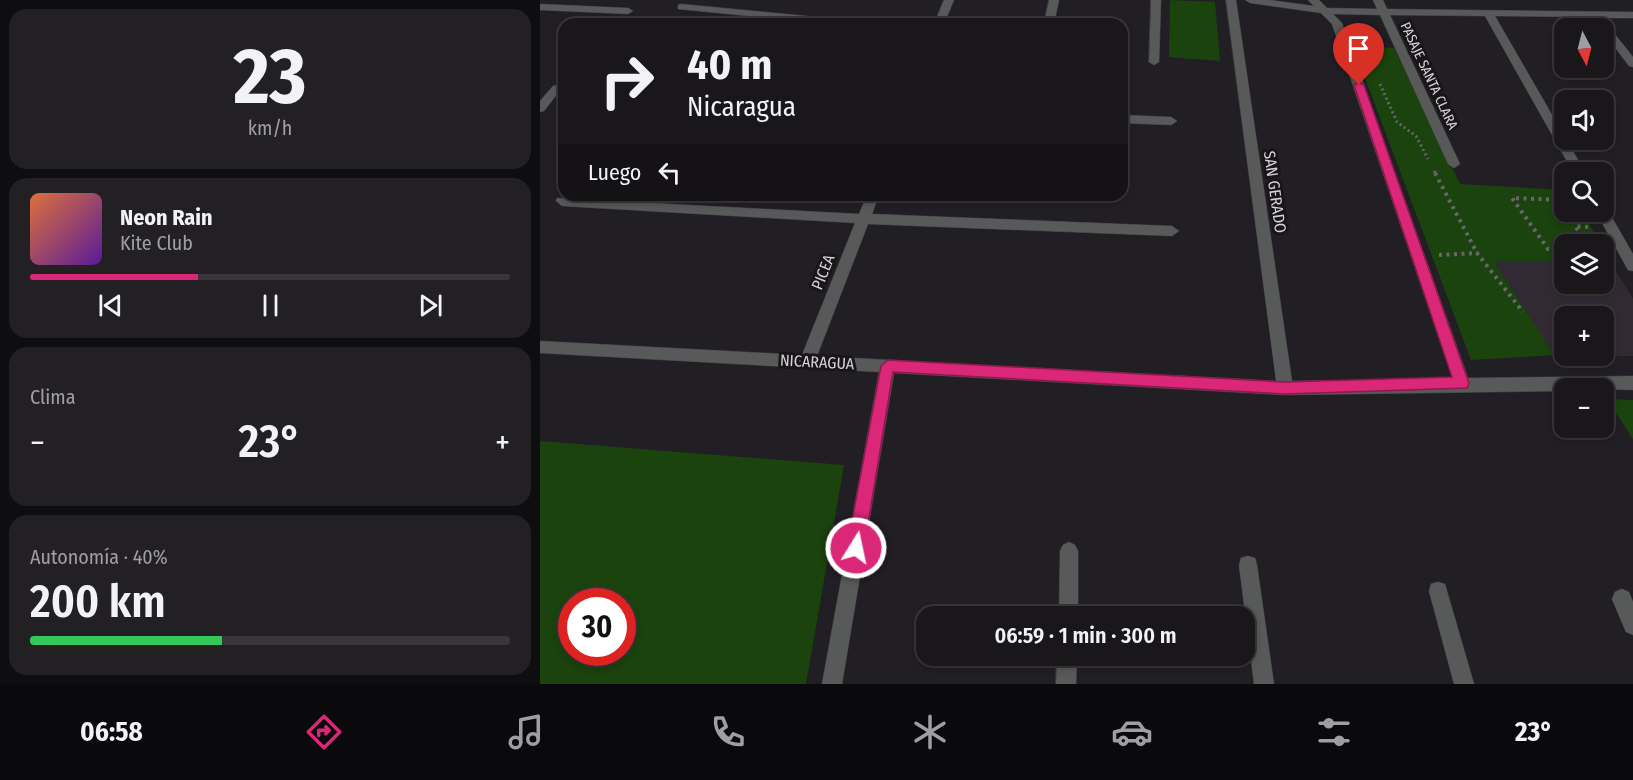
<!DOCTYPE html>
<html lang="es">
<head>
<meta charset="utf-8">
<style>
  :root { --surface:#1a171b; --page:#232024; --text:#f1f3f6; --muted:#9f9fa3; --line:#38363a; --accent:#db2777 }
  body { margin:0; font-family:"Fira Sans Condensed",sans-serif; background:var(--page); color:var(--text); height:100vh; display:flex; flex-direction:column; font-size:22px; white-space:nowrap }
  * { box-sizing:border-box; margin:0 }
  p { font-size:20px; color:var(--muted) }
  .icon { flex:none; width:33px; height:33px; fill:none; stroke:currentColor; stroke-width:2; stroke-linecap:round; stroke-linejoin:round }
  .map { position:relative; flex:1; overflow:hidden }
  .drawer { display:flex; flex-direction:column; gap:9px; padding:9px; background:#0e0d0f; width:540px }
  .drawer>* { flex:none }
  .guide { position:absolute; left:18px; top:18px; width:570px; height:183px; border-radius:18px; box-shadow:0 3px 9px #0003,0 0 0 2px var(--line); background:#1a171b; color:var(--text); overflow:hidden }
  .needle { width:39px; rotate:173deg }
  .buttons { position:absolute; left:1014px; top:18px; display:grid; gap:12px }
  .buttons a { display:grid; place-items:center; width:60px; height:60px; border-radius:12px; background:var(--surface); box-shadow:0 3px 9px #0003,0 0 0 2px var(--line); font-size:30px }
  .speed { position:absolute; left:18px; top:588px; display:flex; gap:12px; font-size:30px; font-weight:700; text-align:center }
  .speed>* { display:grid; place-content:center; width:78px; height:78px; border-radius:50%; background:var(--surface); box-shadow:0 3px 9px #0003,0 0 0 2px var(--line); line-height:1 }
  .speed .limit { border:9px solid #d22; background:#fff; color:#111 }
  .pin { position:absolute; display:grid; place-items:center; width:51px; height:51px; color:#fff; margin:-62px -26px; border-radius:50% 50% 50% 0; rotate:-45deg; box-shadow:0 0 6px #0007 }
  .pin .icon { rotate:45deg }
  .me { position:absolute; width:66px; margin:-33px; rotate:10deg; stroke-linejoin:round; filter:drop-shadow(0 0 4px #0008) }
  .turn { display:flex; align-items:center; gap:21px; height:126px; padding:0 30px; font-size:27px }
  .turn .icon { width:78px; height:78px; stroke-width:2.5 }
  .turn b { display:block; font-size:42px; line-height:51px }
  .then { display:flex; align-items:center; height:57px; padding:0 30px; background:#0003; gap:12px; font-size:22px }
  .big { font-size:45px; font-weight:600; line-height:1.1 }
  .drawer .tile { flex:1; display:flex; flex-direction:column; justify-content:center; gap:9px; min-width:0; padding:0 21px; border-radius:18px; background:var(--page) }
  .drawer .dial { align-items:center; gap:0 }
  .dial b { font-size:78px; line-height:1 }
  .song { display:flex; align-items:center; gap:18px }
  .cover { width:72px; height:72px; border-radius:9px; background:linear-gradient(135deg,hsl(20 70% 55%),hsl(270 70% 35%)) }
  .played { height:6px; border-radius:3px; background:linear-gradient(90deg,var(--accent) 35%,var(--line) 35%) }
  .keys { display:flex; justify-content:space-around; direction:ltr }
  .heat { display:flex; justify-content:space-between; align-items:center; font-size:33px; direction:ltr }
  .charge { height:9px; border-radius:4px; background:linear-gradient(90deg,#34c759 40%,var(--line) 0) }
  .trip { position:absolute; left:376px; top:606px; width:339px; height:60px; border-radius:18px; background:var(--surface); box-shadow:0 3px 9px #0003,0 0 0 2px var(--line); font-weight:600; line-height:60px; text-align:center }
  .tab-bar { display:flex; height:96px; justify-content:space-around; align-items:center; background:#0a090b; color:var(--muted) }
  .tab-bar .icon { width:42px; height:42px }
  .tab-bar .active { color:var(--accent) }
  .tab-bar b { font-size:27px; color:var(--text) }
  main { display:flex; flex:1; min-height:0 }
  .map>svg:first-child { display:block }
  .built { fill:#312a33 }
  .green { fill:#1a430d; fill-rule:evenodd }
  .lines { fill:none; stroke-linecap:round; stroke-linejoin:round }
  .minor-casing { stroke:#3f3c41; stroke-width:1 }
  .path-far1 { stroke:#69666b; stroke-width:3; stroke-dasharray:2 3; stroke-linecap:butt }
  .path { stroke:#69666b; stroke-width:4; stroke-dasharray:3 4.5; stroke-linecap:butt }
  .minor { fill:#575a59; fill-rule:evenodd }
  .route { fill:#db2777; stroke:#8e194d; stroke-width:1.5 }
  .labels { text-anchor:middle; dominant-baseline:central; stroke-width:6; stroke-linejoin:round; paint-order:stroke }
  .far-street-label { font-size:14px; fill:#d6d3d7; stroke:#19161a }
  .street-label { font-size:16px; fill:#d6d3d7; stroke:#19161a }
</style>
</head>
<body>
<main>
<section class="drawer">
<div class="tile dial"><b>23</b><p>km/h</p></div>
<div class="tile">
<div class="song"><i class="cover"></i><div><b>Neon Rain</b><p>Kite Club</p></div></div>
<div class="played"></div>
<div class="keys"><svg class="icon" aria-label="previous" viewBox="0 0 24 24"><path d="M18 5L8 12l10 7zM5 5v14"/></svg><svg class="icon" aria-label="pause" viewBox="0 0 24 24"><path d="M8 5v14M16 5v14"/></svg><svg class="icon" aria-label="next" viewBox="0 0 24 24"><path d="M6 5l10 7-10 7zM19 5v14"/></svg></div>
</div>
<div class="tile"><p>Clima</p>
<div class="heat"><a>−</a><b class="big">23°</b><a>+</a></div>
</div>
<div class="tile"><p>Autonomía · 40%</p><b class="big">200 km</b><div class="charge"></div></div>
</section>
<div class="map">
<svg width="1093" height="684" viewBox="0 0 1093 684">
  <rect width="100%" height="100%" fill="#221f24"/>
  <path class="built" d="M 953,261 L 1024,261 L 1024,284 L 1064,284 L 1064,261 L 1070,261 L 1093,299 L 1093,356 L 1046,356 L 1064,356 L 1064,316 L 1024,316 L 1024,355 L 1014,355 Z"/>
  <g class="green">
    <path d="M 630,0 L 675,2 L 680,61 L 629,57 Z"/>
    <path d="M 813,46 L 854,48 L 920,184 L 1024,190 L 1024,212 L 1042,212 L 1061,244 L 1024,244 L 1024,261 L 954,261 L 1014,355 L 931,360 Z"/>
    <path d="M 1067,399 L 1093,400 L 1093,439 Z"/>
    <path d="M 0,441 L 304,465 L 266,684 L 0,684 ZM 32,602 L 82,602 L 82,652 L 32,652 Z"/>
  </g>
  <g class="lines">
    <defs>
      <g id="minor">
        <path d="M 404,0 L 414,0 L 404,24 L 394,24 Z"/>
        <path d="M 509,0 L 519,0 L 514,24 L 504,24 Z"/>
        <path d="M 611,0 L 621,0 L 619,62 L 614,65 L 609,62 Z"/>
        <path d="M 686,0 L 696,0 L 752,381 L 913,379 L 792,24 L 781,13 L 710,3 L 705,0 L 730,0 L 774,6 L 768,0 L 779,0 L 787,8 L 837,9 L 833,0 L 843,0 L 847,9 L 1093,12 L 1093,18 L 1062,18 L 1093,57 L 1093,67 L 1089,66 L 1064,33 L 1064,28 L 1060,28 L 1052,17 L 955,16 L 1045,172 L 1033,172 L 945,16 L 850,15 L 920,164 L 914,168 L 908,164 L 840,15 L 793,14 L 802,23 L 928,378 L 1093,376 L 1093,390 L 1024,388 L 1024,391 L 745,395 L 354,373 L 302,684 L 282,684 L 339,372 L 0,353 L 0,341 L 262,355 L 315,223 L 22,206 L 16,201 L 17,198 L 319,214 L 327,195 L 339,195 L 332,214 L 632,226 L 639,231 L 632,236 L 328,224 L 277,356 L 736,381 Z"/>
        <path d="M 0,4 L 88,8 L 93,11 L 88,14 L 0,10 Z"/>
        <path d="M 141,4 L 319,21 L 324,24 L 288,24 L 138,9 L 138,5 Z"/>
        <path d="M 17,85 L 22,88 L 4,111 L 0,112 L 0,101 L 13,86 Z"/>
        <path d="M 582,115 L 631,117 L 637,121 L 631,125 L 582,123 Z"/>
        <path d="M 1064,208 L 1067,209 L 1093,254 L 1093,271 L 1088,270 L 1056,212 L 1064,212 Z"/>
        <path d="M 529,542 L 535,545 L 538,551 L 538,616 L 519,616 L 520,551 L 523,545 Z"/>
        <path d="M 708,556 L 715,558 L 717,565 L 734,684 L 714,684 L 699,565 L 701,558 Z"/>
        <path d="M 898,582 L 905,584 L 907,591 L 934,684 L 914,684 L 889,591 L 891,584 Z"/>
        <path d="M 1082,589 L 1089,592 L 1093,602 L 1093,635 L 1086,632 L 1072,599 L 1075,592 Z"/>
        <path d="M 517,656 L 537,656 L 536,684 L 516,684 Z"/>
      </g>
    </defs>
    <use href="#minor" class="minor-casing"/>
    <g class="path-far1">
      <path d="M 827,55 L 841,50"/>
      <path d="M 840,84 L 857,122 L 876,136 L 888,159"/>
      <path d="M 894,171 L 896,174"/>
    </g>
    <g class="path">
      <path d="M 895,173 L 937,253"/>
      <path d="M 1024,200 L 972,198 L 1008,249 L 1024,249"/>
      <path d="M 1048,227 L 1035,226 L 1048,244"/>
      <path d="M 899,255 L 937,253 L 983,312"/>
    </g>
    <use href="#minor" class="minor"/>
  </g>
  <path class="route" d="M 819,82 L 824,85 L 929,383 L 927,388 L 745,394 L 353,372 L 324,548 L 322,554 L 316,556 L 310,554 L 307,548 L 341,366 L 348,360 L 745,382 L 912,377 L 814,85 Z"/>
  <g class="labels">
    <g class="far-street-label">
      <text transform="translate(889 76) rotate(65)">PASAJE SANTA CLARA</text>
    </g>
    <g class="street-label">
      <text transform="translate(735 192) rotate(82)">SAN GERADO</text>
      <text transform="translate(283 272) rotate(-68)">PICEA</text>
      <text transform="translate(277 362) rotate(3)">NICARAGUA</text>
    </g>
  </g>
</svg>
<div class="buttons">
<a><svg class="needle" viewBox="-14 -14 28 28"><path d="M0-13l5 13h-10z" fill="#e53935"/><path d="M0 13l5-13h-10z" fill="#9f9fa3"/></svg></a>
<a><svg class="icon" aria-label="sound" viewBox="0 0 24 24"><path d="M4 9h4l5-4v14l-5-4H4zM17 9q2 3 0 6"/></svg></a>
<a><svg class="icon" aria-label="search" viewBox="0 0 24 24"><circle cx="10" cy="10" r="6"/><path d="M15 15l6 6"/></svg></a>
<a><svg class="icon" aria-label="layers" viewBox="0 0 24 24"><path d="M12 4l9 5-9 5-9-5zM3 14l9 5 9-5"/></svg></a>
<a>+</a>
<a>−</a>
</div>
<div class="speed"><div class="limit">30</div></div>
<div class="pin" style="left:819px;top:85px;background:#d93025"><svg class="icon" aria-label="arrive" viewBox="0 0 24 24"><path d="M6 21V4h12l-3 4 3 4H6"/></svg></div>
<svg class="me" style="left:316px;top:548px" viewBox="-20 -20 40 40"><circle r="17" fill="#db2777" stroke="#fff" stroke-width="3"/><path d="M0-11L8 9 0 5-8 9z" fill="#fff"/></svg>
<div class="trip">06:59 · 1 min · 300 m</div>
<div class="guide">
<div class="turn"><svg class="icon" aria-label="right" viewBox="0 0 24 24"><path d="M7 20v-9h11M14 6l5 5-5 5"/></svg><div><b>40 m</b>Nicaragua</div></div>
<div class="then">Luego<svg class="icon" aria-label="left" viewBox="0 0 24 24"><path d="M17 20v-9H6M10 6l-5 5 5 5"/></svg></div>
</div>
</div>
</main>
<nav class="tab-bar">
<b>06:58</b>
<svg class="icon active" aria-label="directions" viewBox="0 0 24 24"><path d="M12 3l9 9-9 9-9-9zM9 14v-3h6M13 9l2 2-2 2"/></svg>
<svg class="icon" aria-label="music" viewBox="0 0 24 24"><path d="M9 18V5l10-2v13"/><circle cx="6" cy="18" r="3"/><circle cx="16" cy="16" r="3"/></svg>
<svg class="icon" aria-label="phone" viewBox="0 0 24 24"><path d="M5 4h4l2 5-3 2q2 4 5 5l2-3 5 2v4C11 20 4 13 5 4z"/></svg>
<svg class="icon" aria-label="climate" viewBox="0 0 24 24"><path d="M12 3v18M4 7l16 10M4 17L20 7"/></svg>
<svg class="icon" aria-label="car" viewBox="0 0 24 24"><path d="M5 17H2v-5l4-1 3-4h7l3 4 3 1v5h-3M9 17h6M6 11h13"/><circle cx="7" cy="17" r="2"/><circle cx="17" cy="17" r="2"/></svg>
<svg class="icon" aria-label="filters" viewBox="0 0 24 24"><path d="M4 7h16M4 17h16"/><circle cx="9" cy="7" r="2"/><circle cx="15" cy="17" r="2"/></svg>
<b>23°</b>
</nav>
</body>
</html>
